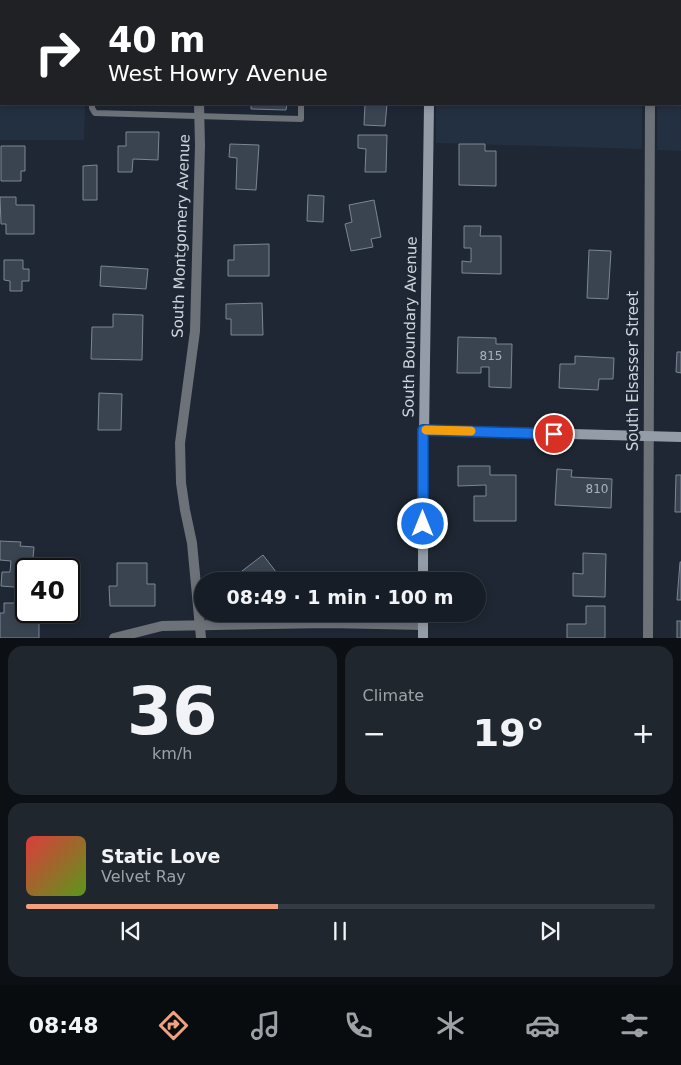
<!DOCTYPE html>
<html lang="en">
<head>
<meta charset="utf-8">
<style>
  :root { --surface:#161d26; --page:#1f262e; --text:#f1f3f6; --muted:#9ea2a7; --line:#353b43; --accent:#f1a17d }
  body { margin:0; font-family:"DejaVu Sans",sans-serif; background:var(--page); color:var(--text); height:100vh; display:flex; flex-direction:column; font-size:19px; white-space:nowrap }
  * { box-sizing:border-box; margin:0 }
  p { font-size:16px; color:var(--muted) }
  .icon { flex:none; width:28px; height:28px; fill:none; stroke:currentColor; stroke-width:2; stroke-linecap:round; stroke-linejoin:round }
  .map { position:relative; height:638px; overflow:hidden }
  .side { display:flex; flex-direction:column; gap:8px; padding:8px; background:#0c1015; flex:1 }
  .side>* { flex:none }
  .hud { position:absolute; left:0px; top:0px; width:681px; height:105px; box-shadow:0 2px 8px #0003,0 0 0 1px var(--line); background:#202124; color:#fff; overflow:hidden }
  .speed { position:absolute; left:15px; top:558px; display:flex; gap:10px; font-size:25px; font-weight:700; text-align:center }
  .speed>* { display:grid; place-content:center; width:65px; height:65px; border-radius:50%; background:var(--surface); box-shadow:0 2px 8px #0003,0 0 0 1px var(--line); line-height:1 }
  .speed .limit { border:2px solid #111; border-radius:8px; background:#fff; color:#111 }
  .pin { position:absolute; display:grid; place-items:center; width:42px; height:42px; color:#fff; margin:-21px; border:2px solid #fff; border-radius:50%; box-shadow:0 1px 5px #0007 }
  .me { position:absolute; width:55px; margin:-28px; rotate:0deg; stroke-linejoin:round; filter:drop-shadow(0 0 4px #0008) }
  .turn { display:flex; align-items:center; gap:18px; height:105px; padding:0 25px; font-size:22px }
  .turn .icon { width:65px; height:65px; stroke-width:2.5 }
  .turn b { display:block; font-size:35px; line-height:42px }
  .big { font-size:38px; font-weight:700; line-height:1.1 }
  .side .widget { flex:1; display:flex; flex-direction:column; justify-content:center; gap:8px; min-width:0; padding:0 18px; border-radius:15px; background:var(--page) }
  .side .dial { align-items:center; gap:0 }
  .dial b { font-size:65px; line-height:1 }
  .song { display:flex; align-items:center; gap:15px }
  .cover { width:60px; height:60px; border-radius:8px; background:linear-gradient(135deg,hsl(0 70% 55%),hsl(90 70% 35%)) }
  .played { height:5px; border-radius:2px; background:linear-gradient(90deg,var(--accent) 40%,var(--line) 40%) }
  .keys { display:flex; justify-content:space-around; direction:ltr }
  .heat { display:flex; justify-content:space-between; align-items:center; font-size:28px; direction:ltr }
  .side .tiles { flex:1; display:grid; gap:8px; grid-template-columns:1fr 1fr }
  .widget:last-child { grid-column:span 2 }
  .trip { position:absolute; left:194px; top:572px; width:292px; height:50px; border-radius:25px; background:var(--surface); box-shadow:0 2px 8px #0003,0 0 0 1px var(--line); font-weight:700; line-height:50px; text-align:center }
  .tabs { display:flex; height:80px; justify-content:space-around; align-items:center; background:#090c0f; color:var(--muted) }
  .tabs .icon { width:35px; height:35px }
  .tabs .active { color:var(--accent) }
  .tabs b { font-size:22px; color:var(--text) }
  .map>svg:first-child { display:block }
  .built { fill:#233041 }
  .building { fill:#3a4451; stroke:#7b8796 }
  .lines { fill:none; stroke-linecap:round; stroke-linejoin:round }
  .lane { stroke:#6d7278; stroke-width:6 }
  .street { stroke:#6d7278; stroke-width:10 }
  .secondary { stroke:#949da7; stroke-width:10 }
  .route-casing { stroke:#114b97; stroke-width:12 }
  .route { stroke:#1a73e8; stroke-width:9 }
  .slow { stroke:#f59e0b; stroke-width:9 }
  .labels { text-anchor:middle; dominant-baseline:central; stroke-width:5; stroke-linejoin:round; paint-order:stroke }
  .number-label { font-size:12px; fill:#aab1ba }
  .street-label { font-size:15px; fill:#cfd5dd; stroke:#1e2733 }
</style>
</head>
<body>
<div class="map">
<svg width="681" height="638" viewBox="0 0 681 638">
  <rect width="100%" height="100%" fill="#1e2733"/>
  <g class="built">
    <path d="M 0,0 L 190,0 L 190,1 L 1,1 L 1,104 L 85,104 L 84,140 L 0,140 Z"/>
    <path d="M 680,7 L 681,151 L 657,150 L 657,104 L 680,104 Z"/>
    <path d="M 436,104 L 642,104 L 642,149 L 436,143 Z"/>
  </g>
  <g class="building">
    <rect x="0" y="29" width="1" height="57"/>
    <path d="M 251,104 L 287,104 L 286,110 L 251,109 Z"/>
    <path d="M 365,104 L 387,104 L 385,126 L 364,125 Z"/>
    <path d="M 126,132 L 159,132 L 158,160 L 133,159 L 132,172 L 118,172 L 118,146 L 126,146 Z"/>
    <path d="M 358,135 L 387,135 L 386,172 L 365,172 L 366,149 L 358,148 Z"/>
    <path d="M 230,144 L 259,145 L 256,190 L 236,189 L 237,158 L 229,157 Z"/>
    <path d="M 459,144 L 485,144 L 485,151 L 496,151 L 496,186 L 459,185 Z"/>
    <path d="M 1,146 L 25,146 L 25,171 L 21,171 L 21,181 L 1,181 Z"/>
    <path d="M 97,165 L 97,200 L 83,200 L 83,166 Z"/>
    <path d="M 308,195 L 324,196 L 323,222 L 307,221 Z"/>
    <path d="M 0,197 L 16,197 L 16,205 L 34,205 L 34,234 L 6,234 L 6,224 L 1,224 Z"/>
    <path d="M 374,200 L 381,237 L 371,239 L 373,247 L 351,251 L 345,224 L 352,222 L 349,205 Z"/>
    <path d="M 464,226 L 481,226 L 480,236 L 501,236 L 501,274 L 462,273 L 462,261 L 471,262 L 471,248 L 464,248 Z"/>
    <path d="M 269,244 L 269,276 L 228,276 L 228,260 L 234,260 L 234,245 Z"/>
    <path d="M 589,250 L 611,251 L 608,299 L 587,298 Z"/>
    <path d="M 4,260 L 23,260 L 23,269 L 29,269 L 29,281 L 22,281 L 22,291 L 10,291 L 10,281 L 4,280 Z"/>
    <path d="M 101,266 L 148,269 L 146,289 L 100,286 Z"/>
    <path d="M 262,303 L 263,335 L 231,335 L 231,319 L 226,319 L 226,304 Z"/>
    <path d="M 113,314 L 143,315 L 142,360 L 91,359 L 92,327 L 113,327 Z"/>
    <path d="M 458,337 L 496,338 L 496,344 L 512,344 L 511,388 L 489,387 L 489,367 L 481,367 L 481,373 L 457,373 Z"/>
    <path d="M 677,352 L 681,352 L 681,373 L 676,372 Z"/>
    <path d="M 575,356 L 614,358 L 613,379 L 599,379 L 598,390 L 559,388 L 560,364 L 575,364 Z"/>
    <path d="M 99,393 L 122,394 L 121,430 L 98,430 Z"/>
    <path d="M 458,466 L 490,466 L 490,475 L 516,475 L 516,521 L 474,521 L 474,496 L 486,496 L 486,485 L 458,486 Z"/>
    <path d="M 557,469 L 572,470 L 571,477 L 612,479 L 611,508 L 555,505 Z"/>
    <path d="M 676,475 L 681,475 L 681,512 L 675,512 Z"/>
    <path d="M 0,541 L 21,542 L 20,546 L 34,547 L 32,569 L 26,569 L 26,588 L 1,586 L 2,572 L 10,572 L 11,561 L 0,560 Z"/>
    <path d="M 583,553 L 606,554 L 605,597 L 573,596 L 573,573 L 583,574 Z"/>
    <path d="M 263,555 L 283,581 L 229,581 Z"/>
    <path d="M 680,562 L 681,562 L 681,600 L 677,600 Z"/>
    <path d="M 117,563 L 147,563 L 147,584 L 155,584 L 155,606 L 110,606 L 109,586 L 117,586 Z"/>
    <path d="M 4,603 L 23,603 L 23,612 L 39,613 L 39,638 L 0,638 L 0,613 L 4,613 Z"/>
    <path d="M 586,606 L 605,606 L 605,638 L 567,638 L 567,624 L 586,624 Z"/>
    <rect x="677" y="621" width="4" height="17"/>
  </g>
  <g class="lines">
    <g class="lane">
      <path d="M 93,1 L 93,0"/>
      <path d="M 304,1 L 304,0"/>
      <path d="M 92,104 L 92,108 L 95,113 L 301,119 L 301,104"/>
    </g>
    <g class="street">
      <path d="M 198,0 L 198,1"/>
      <path d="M 650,1 L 650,0"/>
      <path d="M 199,104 L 200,145 L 195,331 L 180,443 L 181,483 L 185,510 L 192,543 L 201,638"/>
      <path d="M 114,638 L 162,626 L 329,623 L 423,625"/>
      <path d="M 648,638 L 650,104"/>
    </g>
    <g class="secondary">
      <path d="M 430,1 L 430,0"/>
      <path d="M 423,430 L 681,437"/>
      <path d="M 423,581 C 423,422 427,263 429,104"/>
      <path d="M 423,638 L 423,614"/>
    </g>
  </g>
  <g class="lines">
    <defs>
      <path id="route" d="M 423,524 L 423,430 L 554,434"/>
    </defs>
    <use href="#route" class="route-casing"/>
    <use href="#route" class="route"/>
    <path class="slow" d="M 426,430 L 471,431"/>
  </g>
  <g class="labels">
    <g class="number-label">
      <text x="491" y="356">815</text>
      <text x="597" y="489">810</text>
    </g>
    <g class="street-label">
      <text transform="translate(181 236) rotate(-88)">South Montgomery Avenue</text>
      <text transform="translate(410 327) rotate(-89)">South Boundary Avenue</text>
      <text transform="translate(633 371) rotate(-90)">South Elsasser Street</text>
    </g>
  </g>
</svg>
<div class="speed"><div class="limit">40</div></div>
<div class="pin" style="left:554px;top:434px;background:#d93025"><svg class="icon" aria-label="arrive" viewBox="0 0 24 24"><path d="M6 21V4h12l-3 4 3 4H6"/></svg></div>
<svg class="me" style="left:423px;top:524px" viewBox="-20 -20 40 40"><circle r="17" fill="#1a73e8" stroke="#fff" stroke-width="3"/><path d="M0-11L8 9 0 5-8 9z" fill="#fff"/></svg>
<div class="trip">08:49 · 1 min · 100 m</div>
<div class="hud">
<div class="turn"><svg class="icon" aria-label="right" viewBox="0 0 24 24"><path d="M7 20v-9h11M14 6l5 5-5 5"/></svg><div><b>40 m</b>West Howry Avenue</div></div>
</div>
</div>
<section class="side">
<div class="tiles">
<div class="widget dial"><b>36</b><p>km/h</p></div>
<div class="widget"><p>Climate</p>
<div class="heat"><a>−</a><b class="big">19°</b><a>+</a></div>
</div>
<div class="widget">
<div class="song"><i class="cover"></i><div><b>Static Love</b><p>Velvet Ray</p></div></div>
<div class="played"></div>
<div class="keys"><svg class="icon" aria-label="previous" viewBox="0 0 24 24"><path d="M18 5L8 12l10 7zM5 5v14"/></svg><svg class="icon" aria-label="pause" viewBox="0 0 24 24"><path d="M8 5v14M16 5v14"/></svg><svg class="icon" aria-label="next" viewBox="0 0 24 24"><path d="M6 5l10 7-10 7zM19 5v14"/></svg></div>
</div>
</div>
</section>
<nav class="tabs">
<b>08:48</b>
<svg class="icon active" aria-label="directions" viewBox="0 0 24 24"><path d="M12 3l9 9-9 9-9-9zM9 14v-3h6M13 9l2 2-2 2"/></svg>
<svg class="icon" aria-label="music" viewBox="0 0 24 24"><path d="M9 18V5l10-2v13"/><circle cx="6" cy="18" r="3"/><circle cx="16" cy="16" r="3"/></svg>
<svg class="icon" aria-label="phone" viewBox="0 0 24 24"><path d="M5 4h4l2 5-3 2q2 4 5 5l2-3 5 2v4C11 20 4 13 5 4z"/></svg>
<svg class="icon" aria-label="climate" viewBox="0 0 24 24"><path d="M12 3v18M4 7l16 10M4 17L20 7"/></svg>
<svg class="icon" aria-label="car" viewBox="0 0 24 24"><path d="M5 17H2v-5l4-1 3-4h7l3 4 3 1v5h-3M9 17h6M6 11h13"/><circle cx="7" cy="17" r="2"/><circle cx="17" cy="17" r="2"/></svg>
<svg class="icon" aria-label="filters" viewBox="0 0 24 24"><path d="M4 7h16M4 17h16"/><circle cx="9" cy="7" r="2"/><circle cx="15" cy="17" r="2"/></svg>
</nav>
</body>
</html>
